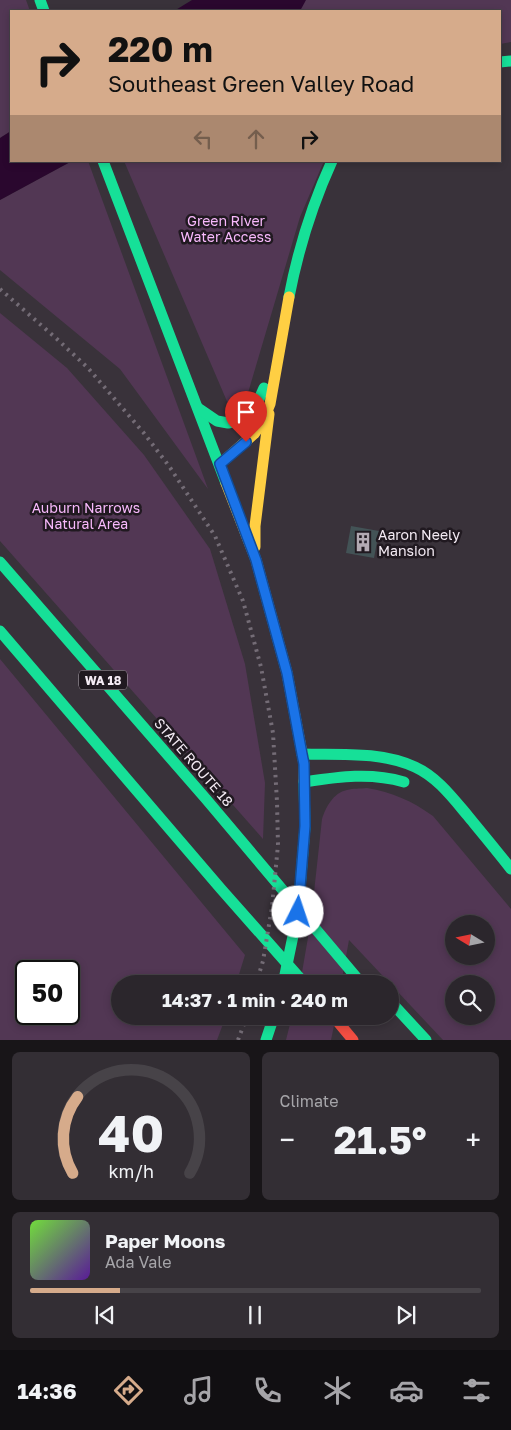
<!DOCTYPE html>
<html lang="en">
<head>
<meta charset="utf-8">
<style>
  :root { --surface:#2b262c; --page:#332e34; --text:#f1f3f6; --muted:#a6a5a9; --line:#474348; --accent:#d6ab8b }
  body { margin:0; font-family:"Golos Text",sans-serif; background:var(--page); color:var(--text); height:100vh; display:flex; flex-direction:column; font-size:19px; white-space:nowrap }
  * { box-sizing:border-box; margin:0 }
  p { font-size:16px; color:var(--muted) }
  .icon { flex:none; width:28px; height:28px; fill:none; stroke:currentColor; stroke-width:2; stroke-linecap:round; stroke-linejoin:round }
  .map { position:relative; height:1040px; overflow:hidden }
  .side { display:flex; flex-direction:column; gap:12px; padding:12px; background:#181518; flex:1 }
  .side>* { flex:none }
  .guide { position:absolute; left:10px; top:10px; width:491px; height:152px; border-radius:0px; box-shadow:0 2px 8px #0003,0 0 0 1px var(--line); background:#d6ab8b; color:#111; overflow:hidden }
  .needle { width:32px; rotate:280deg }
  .controls { position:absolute; left:445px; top:915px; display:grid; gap:10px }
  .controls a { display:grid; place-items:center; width:50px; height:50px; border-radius:50%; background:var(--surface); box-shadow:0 2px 8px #0003,0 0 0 1px var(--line); font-size:25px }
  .speed { position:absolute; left:15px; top:960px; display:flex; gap:10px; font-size:25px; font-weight:700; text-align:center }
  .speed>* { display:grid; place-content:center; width:65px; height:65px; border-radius:50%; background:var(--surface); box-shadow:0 2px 8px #0003,0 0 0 1px var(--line); line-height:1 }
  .speed .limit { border:2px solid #111; border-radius:8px; background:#fff; color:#111 }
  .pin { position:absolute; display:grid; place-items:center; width:42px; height:42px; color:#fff; margin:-51px -21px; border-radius:50% 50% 50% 0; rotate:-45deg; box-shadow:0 0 5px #0007 }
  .pin .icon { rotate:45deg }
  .me { position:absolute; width:55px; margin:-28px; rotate:4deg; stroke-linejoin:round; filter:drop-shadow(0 0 4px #0008) }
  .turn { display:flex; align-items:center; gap:18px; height:105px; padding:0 15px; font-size:22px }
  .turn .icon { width:65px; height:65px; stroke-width:2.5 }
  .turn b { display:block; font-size:35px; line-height:42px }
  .lanes { display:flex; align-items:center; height:48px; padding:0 15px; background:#0003; justify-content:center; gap:25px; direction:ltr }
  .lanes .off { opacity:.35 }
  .big { font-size:38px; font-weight:700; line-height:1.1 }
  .side .tile { flex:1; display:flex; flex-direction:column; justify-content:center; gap:8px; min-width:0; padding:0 18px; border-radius:8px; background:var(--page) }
  .side .dial { align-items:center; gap:0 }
  .dial svg { height:130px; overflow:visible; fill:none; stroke:var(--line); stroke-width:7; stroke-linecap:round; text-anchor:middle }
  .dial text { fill:var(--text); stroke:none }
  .song { display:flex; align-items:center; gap:15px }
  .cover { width:60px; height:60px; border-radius:8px; background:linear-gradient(135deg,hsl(100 70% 55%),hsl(270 70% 35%)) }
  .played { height:5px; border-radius:2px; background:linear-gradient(90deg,var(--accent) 20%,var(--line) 20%) }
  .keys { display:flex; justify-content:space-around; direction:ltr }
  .heat { display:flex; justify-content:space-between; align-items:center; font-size:28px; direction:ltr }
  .side .tiles { flex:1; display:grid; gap:12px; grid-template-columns:1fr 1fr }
  .tile:last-child { grid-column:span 2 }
  .trip { position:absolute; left:111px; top:975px; width:288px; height:50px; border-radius:25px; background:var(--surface); box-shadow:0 2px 8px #0003,0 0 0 1px var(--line); font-weight:700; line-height:50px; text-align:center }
  .tab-bar { display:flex; height:80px; justify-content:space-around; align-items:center; background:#110f12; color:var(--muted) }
  .tab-bar .icon { width:35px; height:35px }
  .tab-bar .selected { color:var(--accent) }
  .tab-bar b { font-size:22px; color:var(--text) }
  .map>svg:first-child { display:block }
  .green { fill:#523754; fill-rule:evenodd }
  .water { fill:#2a072e }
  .building { fill:#435356 }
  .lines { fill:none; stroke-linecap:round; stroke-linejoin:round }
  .fast { stroke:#16e098; stroke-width:11 }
  .slow { stroke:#ffcf43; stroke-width:11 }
  .jam { stroke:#f24e42; stroke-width:11 }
  .rail { stroke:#746c76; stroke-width:4; stroke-dasharray:2.5 5; stroke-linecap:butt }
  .route-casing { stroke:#114b97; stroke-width:12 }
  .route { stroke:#1a73e8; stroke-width:9 }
  .labels { text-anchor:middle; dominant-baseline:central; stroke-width:5; stroke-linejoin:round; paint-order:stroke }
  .shield { fill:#201920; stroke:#b4acb4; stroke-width:1 }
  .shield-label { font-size:12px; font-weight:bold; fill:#f4ebf4 }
  .park-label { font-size:14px; fill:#f8b9fc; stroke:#201920 }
  .poi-label { font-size:14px; fill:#f4ebf4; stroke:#201920; text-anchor:start }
  .street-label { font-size:14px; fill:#f4ebf4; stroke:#201920 }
</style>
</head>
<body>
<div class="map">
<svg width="511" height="1040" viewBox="0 0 511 1040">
  <rect width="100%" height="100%" fill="#39323a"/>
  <g class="green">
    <path d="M 0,0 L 26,0 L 30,11 L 11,11 L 11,131 L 0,138 Z"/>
    <path d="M 233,0 L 511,0 L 511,42 L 500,44 L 500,11 L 240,11 Z"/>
    <path d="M 72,161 L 88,161 L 208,489 L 120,369 L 0,270 L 0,200 Z"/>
    <path d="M 124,161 L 324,161 L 300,217 L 245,403 L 238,407 L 229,406 Z"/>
    <path d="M 0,313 L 67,368 L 144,455 L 210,549 L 245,664 L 265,783 L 263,839 L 0,541 Z"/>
    <path d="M 0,659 L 245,955 L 236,984 L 120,984 L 120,1016 L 226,1016 L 217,1040 L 0,1040 ZM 69,971 L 69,1014 L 26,1014 L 26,971 Z"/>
    <path d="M 367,788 C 392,792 412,801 433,816 L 511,909 L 511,1040 L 443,1040 L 349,940 L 341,984 L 300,984 L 311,920 L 322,819 C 326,807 333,793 347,790 C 353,788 360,789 367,788 ZM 454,924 L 486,924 L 486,956 L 454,956 ZM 454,984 L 486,984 L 486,1016 L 454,1016 Z"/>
    <path d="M 292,1016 L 336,1016 L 331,1040 L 286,1040 Z"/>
  </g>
  <g class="water">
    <path d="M 192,0 L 306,0 L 300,11 L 174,11 Z"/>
    <path d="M 11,131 L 11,161 L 72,161 L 0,200 L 0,138 Z"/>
  </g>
  <path class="building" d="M 351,526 L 379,531 L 374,558 L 346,553 Z"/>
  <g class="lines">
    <g class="fast">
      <path d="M 40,0 L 44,11"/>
      <path d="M 500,62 L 511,61"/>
      <path d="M 103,161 L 226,483"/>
      <path d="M 289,297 C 298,250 312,205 332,161"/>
      <path d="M 198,408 L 217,421 L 228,423 L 242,420 L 255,408 L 264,388"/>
      <path d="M 0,562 L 206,799 L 362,984"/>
      <path d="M 0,631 L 221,889 L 305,984"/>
      <path d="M 302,754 C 339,755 380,751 415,767 C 437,777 452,797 468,816 C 482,833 497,851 511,869"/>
      <path d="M 304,782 C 338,777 370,772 404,782"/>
      <path d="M 283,984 L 298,912 L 305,827 L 304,781"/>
      <path d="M 390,1001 L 426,1040"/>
      <path d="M 266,1040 L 274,1016"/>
    </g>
    <g class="slow">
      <path d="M 220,464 L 254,434 L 263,421 L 270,404 L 289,297"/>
      <path d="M 226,483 L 256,560 L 287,673 L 304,764 L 304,781"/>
      <path d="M 255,547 L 255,526 L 269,414"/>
    </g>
    <path class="jam" d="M 333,1016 L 353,1040"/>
    <g class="rail">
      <path d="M 0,289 L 58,340 L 88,368 L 143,432 L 169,466 L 215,536 L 243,601 L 261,667 L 273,733 L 277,802 L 278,845 L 272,907 L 263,961 L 256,984"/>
      <path d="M 238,1040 L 247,1016"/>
    </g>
  </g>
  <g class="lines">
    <defs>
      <path id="route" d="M 246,442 L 220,464 L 256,560 L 287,673 L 302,754 L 304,764 L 305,826 L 298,912"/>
    </defs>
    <use href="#route" class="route-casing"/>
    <use href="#route" class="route"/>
  </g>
  <defs>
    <symbol id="building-bare" viewBox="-9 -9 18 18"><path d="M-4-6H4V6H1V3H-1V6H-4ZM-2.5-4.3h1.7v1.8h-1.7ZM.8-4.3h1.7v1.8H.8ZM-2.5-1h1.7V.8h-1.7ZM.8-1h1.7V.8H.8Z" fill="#b3aab3" stroke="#201920" stroke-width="2.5" paint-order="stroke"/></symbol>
  </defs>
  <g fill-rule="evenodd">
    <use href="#building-bare" x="349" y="528" width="28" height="28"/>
  </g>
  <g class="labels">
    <rect class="shield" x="79" y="670.5" width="48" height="19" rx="4"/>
    <g class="shield-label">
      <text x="103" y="680">WA 18</text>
    </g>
    <g class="park-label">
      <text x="226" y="220">Green River<tspan x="226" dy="16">Water Access</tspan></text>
      <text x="86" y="507">Auburn Narrows<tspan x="86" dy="16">Natural Area</tspan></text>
    </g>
    <g class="poi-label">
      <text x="378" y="534">Aaron Neely<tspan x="378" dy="16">Mansion</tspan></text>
    </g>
    <g class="street-label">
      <text transform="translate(194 762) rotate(49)">STATE ROUTE 18</text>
    </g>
  </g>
</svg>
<div class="controls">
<a><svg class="needle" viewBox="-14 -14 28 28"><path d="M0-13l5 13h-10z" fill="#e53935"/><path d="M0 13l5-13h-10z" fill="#a6a5a9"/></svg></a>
<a><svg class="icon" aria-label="search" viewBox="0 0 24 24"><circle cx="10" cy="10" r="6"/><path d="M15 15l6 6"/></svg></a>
</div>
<div class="speed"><div class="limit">50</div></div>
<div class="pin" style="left:246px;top:442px;background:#d93025"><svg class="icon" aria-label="arrive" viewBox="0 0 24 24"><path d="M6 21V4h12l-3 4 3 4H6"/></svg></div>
<svg class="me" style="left:298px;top:912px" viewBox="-20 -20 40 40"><circle r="19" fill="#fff"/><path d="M0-13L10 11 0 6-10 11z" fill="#1a73e8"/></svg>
<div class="trip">14:37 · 1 min · 240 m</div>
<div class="guide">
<div class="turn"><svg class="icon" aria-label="right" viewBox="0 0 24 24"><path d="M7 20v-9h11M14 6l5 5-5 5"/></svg><div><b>220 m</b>Southeast Green Valley Road</div></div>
<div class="lanes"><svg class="icon off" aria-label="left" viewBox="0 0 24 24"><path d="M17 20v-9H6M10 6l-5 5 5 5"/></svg><svg class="icon off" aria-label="ahead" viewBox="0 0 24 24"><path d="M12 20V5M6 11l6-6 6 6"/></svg><svg class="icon" aria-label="right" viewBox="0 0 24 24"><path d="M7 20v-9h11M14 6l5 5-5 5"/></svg></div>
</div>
</div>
<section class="side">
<div class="tiles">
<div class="tile dial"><svg viewBox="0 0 100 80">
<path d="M14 69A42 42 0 1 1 86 69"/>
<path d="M14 69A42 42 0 0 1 17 22" stroke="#d6ab8b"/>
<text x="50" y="56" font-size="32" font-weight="700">40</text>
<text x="50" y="72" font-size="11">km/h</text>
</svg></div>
<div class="tile"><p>Climate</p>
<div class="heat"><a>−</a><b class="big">21.5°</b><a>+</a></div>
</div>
<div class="tile">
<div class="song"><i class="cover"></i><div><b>Paper Moons</b><p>Ada Vale</p></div></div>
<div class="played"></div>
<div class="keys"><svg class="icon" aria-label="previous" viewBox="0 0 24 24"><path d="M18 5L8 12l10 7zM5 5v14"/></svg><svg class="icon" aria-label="pause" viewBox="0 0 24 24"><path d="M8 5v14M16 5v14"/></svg><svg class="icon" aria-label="next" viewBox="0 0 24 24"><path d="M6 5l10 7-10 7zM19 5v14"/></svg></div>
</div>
</div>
</section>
<nav class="tab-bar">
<b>14:36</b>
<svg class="icon selected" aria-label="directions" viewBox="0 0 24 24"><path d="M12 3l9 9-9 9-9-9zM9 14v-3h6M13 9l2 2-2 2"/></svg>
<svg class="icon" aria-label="music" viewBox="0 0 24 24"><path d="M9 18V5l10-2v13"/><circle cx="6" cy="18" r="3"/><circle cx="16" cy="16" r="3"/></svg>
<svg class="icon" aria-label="phone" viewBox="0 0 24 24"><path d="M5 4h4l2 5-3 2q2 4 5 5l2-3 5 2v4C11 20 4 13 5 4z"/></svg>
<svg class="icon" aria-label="climate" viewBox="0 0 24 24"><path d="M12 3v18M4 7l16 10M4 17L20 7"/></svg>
<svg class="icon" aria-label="car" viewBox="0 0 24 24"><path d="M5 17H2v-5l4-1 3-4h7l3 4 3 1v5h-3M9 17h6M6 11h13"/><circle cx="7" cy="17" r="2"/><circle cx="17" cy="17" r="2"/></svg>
<svg class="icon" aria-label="filters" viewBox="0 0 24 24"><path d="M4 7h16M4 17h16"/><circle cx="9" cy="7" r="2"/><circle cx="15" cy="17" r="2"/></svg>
</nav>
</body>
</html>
